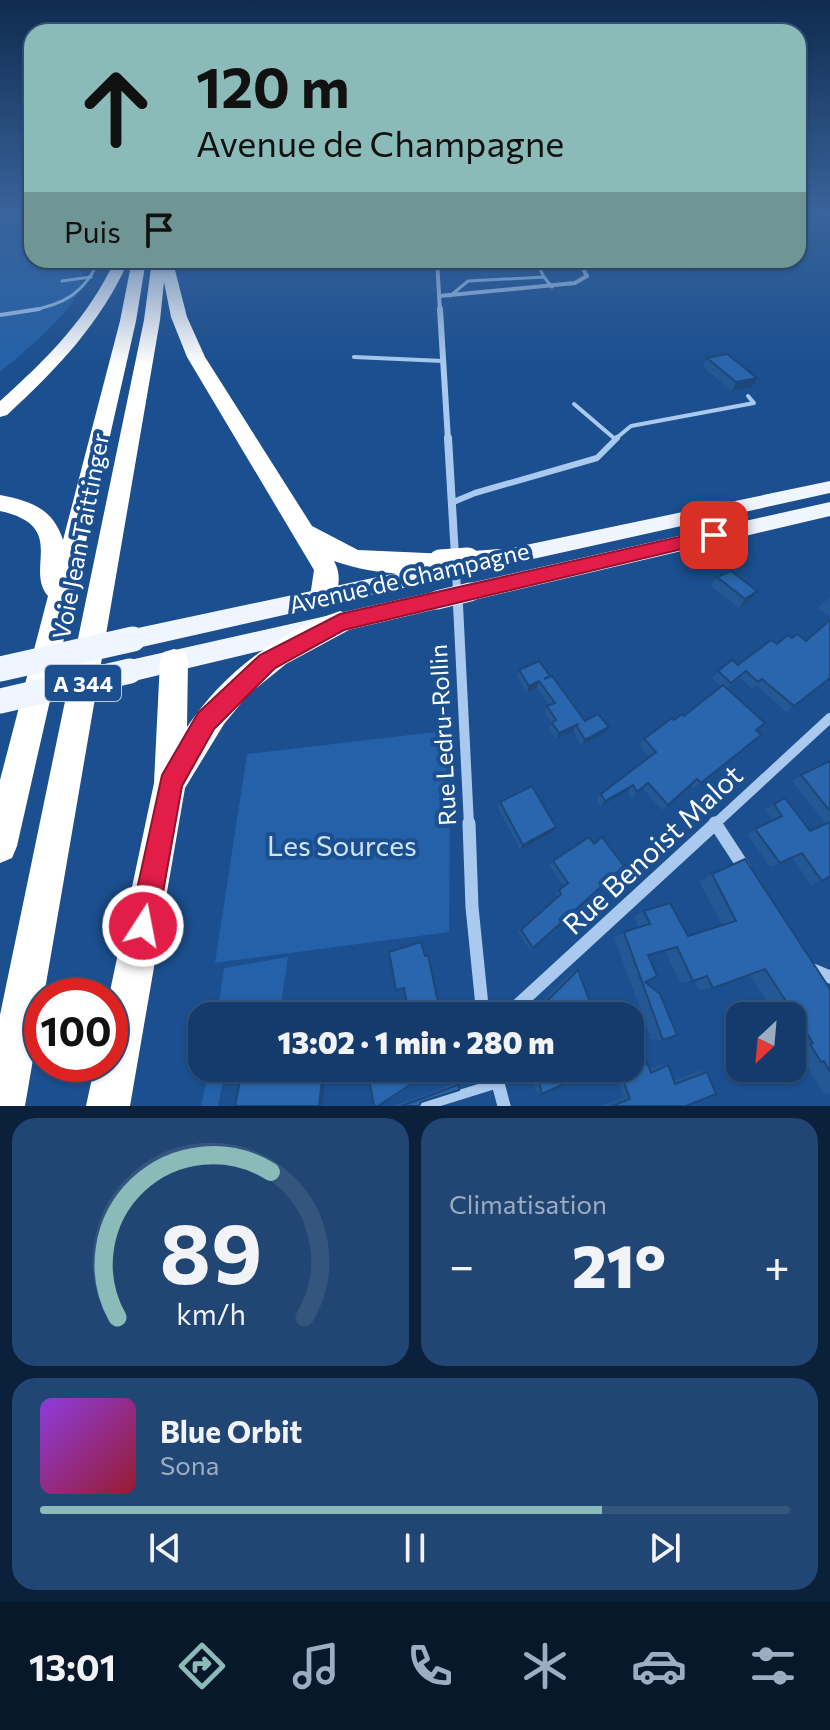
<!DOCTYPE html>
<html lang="fr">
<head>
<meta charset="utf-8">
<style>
  :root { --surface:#143b6b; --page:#214673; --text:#f1f3f6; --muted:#9dadc1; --line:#33557e; --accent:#8bbbb9 }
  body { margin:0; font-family:Commissioner,sans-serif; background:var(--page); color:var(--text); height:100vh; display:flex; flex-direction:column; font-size:30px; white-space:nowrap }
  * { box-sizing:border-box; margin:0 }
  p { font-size:26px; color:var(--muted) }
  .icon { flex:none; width:44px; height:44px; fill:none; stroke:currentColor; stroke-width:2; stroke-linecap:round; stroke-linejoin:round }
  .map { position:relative; height:1106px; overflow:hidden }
  .side { display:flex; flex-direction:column; gap:12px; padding:12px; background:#0b203b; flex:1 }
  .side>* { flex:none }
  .banner { position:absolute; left:24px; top:24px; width:782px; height:244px; border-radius:24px; box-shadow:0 2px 6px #0004,0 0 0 2px var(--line); background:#8bbbb9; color:#111; overflow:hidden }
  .needle { width:52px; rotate:206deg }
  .buttons { position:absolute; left:726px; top:1002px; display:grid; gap:16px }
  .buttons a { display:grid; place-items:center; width:80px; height:80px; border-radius:16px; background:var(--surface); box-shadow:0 2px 6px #0004,0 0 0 2px var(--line); font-size:40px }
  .speed { position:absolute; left:24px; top:978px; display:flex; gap:16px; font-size:40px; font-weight:700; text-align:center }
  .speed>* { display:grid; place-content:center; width:104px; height:104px; border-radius:50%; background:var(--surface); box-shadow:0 2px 6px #0004,0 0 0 2px var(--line); line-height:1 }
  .speed .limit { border:12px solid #d22; background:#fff; color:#111 }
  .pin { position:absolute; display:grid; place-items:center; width:68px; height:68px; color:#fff; margin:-34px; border-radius:16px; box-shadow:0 4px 12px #0006 }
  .me { position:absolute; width:88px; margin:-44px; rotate:11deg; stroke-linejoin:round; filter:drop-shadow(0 0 6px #0008) }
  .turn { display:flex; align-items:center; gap:28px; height:168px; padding:0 40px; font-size:36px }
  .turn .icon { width:104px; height:104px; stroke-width:2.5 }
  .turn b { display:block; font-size:56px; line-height:68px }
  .then { display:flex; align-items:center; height:76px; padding:0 40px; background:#0003; gap:16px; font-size:30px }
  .big { font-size:60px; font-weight:800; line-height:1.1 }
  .side .widget { flex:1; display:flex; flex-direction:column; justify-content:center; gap:12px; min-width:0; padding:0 28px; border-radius:24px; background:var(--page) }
  .side .dial { align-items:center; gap:0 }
  .dial svg { height:208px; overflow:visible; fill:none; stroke:var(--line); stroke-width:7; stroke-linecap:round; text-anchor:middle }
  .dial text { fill:var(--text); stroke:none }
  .song { display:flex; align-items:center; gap:24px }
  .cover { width:96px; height:96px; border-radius:12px; background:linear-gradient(135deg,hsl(270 70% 55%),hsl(350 70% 35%)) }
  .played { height:8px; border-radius:4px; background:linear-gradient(90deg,var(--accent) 75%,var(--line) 75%) }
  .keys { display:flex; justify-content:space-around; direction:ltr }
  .heat { display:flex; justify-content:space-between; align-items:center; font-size:44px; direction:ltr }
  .side .tiles { flex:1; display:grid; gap:12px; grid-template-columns:1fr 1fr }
  .widget:last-child { grid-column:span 2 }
  .trip { position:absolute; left:188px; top:1002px; width:456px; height:80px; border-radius:24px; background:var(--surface); box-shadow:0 2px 6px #0004,0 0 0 2px var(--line); font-weight:800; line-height:80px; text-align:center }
  .menu { display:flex; height:128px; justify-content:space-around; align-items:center; background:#08182b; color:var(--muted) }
  .menu .icon { width:56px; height:56px }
  .menu .on { color:var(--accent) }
  .menu b { font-size:36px; color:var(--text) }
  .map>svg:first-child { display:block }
  .green { fill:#2461a8 }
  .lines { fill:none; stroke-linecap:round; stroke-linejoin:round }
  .service-far3 { stroke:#a9c9ee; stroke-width:3 }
  .service-far2 { stroke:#a9c9ee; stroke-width:4 }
  .service-far1 { stroke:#a9c9ee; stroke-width:6 }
  .service { stroke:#a9c9ee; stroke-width:10 }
  .minor-far4 { stroke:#a9c9ee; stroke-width:4 }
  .minor-far3 { stroke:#a9c9ee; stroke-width:6 }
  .minor-far2 { stroke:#a9c9ee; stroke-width:8 }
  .minor-far1 { stroke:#a9c9ee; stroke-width:10 }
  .minor { stroke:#a9c9ee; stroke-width:13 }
  .tertiary { fill:#a9c9ee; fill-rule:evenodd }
  .primary { fill:#f0f6ff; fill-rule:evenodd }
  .motorway { fill:#fff; fill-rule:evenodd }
  .primary-bridge-far1 { stroke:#f0f6ff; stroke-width:19 }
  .primary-bridge { stroke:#f0f6ff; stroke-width:25 }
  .motorway-bridge { stroke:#fff; stroke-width:23 }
  .wall { fill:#245895 }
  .shaded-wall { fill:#1d4779 }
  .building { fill:#2a66ad; stroke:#1d4779; stroke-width:2 }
  .route { fill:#e11d48; stroke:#92132f; stroke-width:2 }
  .labels { text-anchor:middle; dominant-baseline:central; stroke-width:8; stroke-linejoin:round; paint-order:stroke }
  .shield { fill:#1b4f8f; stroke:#bbcadd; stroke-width:2 }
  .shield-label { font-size:22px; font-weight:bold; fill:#fff }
  .street-label { font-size:24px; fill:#fff; stroke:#1b4f8f }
  .near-park-label { font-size:28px; fill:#cfe3fa; stroke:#1b4f8f }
  .near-street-label { font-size:28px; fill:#fff; stroke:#1b4f8f }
</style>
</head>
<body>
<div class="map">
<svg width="830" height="1106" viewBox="0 0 830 1106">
  <rect width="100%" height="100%" fill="#1b4f8f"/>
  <g class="green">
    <path d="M 0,210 L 32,210 L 32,260 L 83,260 C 82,268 83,278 81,285 C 74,311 21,355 0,372 Z"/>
    <path d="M 444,731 L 450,815 L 449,932 L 215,963 L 247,754 Z"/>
    <path d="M 288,957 L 281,1004 L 270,1016 L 217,1016 L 224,968 Z"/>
    <path d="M 209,1068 L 226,1068 L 218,1106 L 201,1106 Z"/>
  </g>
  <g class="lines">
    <g class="service-far3">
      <path d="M 535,260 L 544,277"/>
      <path d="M 47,267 L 94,260"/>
      <path d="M 62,281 L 91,277"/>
      <path d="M 450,296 L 468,281 L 544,277 L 552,287"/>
      <path d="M 28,311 C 63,305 84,294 99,260"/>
    </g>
    <g class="service-far2">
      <path d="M 0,315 L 39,309"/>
      <path d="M 354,357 L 443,361"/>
      <path d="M 574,404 L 615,439"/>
      <path d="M 614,440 L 631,426 L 754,403 L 748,396"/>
    </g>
    <path class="service-far1" d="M 451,503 L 475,493 L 597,458 L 617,438"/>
    <path class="service" d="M 424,1106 L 498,1083"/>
    <g class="minor-far4">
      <path d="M 437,260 L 440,311"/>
      <path d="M 439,296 L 575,283 L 587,276 L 578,260"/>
    </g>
    <path class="minor-far3" d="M 440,309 L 448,440"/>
    <path class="minor-far2" d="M 448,438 L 458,607"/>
    <g class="minor-far1">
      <path d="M 458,605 L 469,825"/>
      <path d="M 714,825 L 830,718"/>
    </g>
    <g class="minor">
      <path d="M 469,823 L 472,907 L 483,1016"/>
      <path d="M 715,823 L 745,869"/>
      <path d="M 813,970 L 830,977"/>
      <path d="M 506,1016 L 716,823"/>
      <path d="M 494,1068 L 504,1106"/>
    </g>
    <path class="tertiary" d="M 810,210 L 830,213 L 830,217 L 811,211 Z"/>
    <g class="primary">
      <path d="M 830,481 L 830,493 L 488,569 L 481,567 L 478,561 L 481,555 L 488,553 Z"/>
      <path d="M 830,502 L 830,516 L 470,601 L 463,598 L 459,592 L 463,586 L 470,583 Z"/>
      <path d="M 439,564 L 446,566 L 449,572 L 446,578 L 439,580 L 133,649 L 125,646 L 122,639 L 125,632 L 133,629 Z"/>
      <path d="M 437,591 L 445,594 L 448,600 L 445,606 L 437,609 L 130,682 L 122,678 L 118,671 L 122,664 L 130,660 Z"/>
    </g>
    <g class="motorway">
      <path d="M 115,260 L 129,260 C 101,323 57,369 7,415 L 0,417 L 0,401 C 47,359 88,318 115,260 Z"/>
      <path d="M 132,260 L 146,260 L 136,321 L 17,846 L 12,858 L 0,863 L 0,780 L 48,596 C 24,569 69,526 0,511 L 0,495 C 30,501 53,508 63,540 L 120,321 Z"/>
      <path d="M 152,260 L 173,262 L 187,317 L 205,357 L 312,526 L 358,550 L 449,554 L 452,561 L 449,568 C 412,579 369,573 334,561 C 342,575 339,590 332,604 L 323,607 L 314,604 L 310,597 L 314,570 L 187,357 L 171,317 L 164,282 L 160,320 L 25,1106 L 0,1106 L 0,1015 L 144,320 Z"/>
      <path d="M 500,549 L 509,551 L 512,558 L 509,565 C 494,569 474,570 459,566 L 456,559 L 459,552 Z"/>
      <path d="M 340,611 L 349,614 L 353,622 L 349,630 L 286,664 L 248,695 L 224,724 L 185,788 L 130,1106 L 86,1106 L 95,1064 L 110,1064 L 109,996 L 154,783 L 160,661 L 164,652 L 174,649 L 184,652 L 188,661 L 187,727 C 224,672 277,633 340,611 Z"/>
    </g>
    <path class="primary-bridge-far1" d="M 437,600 L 470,592"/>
    <g class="primary-bridge">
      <path d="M 0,669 L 133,639"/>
      <path d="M 0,701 L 130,671"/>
    </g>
    <path class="motorway-bridge" d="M 440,561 L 468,559"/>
  </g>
  <g class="wall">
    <path d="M 474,260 L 538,260 L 539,261 L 537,273 L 481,276 Z"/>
    <path d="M 668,260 L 727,260 L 724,267 L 684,272 Z"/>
    <path d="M 707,358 L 752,387 L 732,391 L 703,367 Z"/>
    <path d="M 717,577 L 757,591 L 750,600 L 739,608 L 711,586 Z"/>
    <path d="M 830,597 L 830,617 L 818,608 Z"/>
    <path d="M 777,644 L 830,679 L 786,712 L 756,685 L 752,689 L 740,678 L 727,688 L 756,731 L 761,735 L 694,788 L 691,785 L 662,810 L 643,789 L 632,798 L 628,791 L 601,806 L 597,800 L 601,794 L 649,757 L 639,745 L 644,739 L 674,720 L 684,716 L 721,686 L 712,678 L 718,671 L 738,665 Z"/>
    <path d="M 539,661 L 585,721 L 609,727 L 605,733 L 581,745 L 573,731 L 556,739 L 549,729 L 552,723 L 545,713 L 547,706 L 549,705 L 537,688 L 527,693 L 517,677 L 519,670 Z"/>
    <path d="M 830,761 L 830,876 L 811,885 L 792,858 L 770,867 L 747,834 L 773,820 L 765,810 L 774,804 L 810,831 L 826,824 L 792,781 L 801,775 Z"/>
    <path d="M 500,802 L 556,827 L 553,832 L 520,850 L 498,808 Z"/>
    <path d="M 594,844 L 533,948 L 530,950 L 518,932 L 558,897 L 555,894 L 564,886 L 549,865 L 553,861 Z"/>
    <path d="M 712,874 L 830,989 L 830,1094 L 822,1092 L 804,1061 L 800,1061 L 792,1047 L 792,1016 L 776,1016 L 750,975 L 713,988 L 698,990 L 694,980 L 680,983 L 665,950 L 648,955 L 645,982 L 663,1040 L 651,1039 L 614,937 L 639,927 L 634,917 L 644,911 L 688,936 L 722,925 L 699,881 Z"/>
    <path d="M 578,970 L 595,1016 L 527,1016 L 571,973 Z"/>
    <path d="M 641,1062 L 647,1063 L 650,1069 L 661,1064 L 668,1065 L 673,1081 L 699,1071 L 707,1072 L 686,1106 L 601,1106 L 624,1097 L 615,1073 L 627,1068 L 630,1068 L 630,1067 Z"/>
    <path d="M 740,1063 L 740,1068 L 744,1080 L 739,1079 L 733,1066 Z"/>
    <path d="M 530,1068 L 599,1068 L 542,1094 L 536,1091 Z"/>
    <path d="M 456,1083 L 458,1085 L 421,1102 L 419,1106 L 393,1106 Z"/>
  </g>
  <g class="shaded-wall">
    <path d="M 727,260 L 724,267 L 684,272 L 686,265 Z"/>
    <path d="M 757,378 L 752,387 L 732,391 L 736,382 Z"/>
    <path d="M 757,591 L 750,600 L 739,608 L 745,599 Z"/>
    <path d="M 539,681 L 537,688 L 527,693 L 529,686 Z"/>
    <path d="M 576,725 L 573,731 L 556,739 L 559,733 Z"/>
    <path d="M 609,727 L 605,733 L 581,745 L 585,740 Z"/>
    <path d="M 633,785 L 628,791 L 601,806 L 605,801 Z"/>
    <path d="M 556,827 L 553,832 L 520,850 L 523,845 Z"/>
    <path d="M 326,1070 L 322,1106 L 319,1106 L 323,1071 Z"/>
  </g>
  <g class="building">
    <path d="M 480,260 L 538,260 L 539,261 L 482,264 Z"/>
    <path d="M 680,260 L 727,260 L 686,265 Z"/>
    <path d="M 727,354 L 757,378 L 736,382 L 707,358 Z"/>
    <path d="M 731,571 L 757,591 L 745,599 L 717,577 Z"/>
    <path d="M 830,620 L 830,678 L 794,706 L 762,679 L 758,682 L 746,671 L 731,683 L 718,671 L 732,660 L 738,665 L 771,640 L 777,644 L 788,635 L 792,638 L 797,634 L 806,641 Z"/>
    <path d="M 539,661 L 550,676 L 544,679 L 552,676 L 585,721 L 598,714 L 609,727 L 585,740 L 576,725 L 579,724 L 559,733 L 552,723 L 556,720 L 547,706 L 555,703 L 539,681 L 529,686 L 519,670 Z"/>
    <path d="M 723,685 L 765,723 L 756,730 L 761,735 L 701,783 L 697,779 L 668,805 L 648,783 L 637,792 L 633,785 L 605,801 L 601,794 L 656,752 L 644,739 L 672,718 L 674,720 L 682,714 L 684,716 Z"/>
    <path d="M 830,761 L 830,811 L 801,775 Z"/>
    <path d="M 532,786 L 556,827 L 523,845 L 500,802 Z"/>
    <path d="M 785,798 L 810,831 L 830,822 L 830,876 L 822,881 L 802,853 L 780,863 L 755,829 L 782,816 L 774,804 Z"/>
    <path d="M 589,837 L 594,844 L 602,837 L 624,866 L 533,948 L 521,930 L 561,894 L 559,890 L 568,883 L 553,861 Z"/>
    <path d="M 745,859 L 830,989 L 830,1072 L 824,1061 L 821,1062 L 810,1044 L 813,1043 L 765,969 L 713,988 L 707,976 L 693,981 L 677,947 L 648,955 L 657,976 L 645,982 L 660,994 L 677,1035 L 663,1040 L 624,932 L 650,924 L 644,911 L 670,903 L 688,936 L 736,921 L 712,874 Z"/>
    <path d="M 421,942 L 425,956 L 428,955 L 441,1016 L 420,1016 L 419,1010 L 409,1014 L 404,988 L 396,990 L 389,952 Z"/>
    <path d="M 578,970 L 595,1016 L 532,1016 Z"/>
    <path d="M 647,1063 L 651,1073 L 668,1065 L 675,1084 L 707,1072 L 716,1094 L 686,1106 L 612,1106 L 630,1099 L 621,1074 Z"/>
    <path d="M 738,1066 L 740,1066 L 740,1068 L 755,1068 L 758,1075 L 744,1080 Z"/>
    <path d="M 276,1068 L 334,1068 L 323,1071 L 319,1106 L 235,1106 L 240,1081 Z"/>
    <path d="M 367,1068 L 435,1068 L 378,1106 L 374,1106 Z"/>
    <path d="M 535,1068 L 599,1068 L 542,1094 Z"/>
    <path d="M 458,1085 L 459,1090 L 421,1102 L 419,1106 L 402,1106 Z"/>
  </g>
  <linearGradient id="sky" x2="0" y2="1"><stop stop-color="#0f2b4f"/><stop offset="0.58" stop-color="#39639b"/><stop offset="1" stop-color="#39639b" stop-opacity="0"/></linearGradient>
  <rect width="830" height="365" fill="url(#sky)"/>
  <path class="route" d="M 714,529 L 723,535 L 720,540 L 344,630 L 275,668 L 214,729 L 182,786 L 157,926 L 153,936 L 143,940 L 133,936 L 129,926 L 162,775 L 198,713 L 260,655 L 340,614 Z"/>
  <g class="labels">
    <rect class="shield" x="45" y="665" width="76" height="36" rx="6"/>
    <g class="shield-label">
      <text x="83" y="683">A 344</text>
    </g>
    <g class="street-label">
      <text transform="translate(80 536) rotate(-79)">Voie Jean Taittinger</text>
      <text transform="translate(409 577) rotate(-13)">Avenue de Champagne</text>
      <text transform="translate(442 735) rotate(-93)">Rue Ledru-Rollin</text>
    </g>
    <g class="near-park-label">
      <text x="342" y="845">Les Sources</text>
    </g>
    <g class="near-street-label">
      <text transform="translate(652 849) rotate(-43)">Rue Benoist Malot</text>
    </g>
  </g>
</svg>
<div class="buttons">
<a><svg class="needle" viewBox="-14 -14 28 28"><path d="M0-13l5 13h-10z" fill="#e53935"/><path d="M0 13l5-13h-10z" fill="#9dadc1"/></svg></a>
</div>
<div class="speed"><div class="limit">100</div></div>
<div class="pin" style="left:714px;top:535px;background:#d93025"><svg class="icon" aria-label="arrive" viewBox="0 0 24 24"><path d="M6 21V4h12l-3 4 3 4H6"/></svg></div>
<svg class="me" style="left:143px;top:926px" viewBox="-20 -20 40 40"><circle r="17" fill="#e11d48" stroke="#fff" stroke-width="3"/><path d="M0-11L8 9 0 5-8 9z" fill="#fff"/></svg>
<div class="trip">13:02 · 1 min · 280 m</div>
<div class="banner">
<div class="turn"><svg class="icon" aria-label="ahead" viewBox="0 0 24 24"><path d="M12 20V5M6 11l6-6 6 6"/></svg><div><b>120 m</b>Avenue de Champagne</div></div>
<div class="then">Puis<svg class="icon" aria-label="arrive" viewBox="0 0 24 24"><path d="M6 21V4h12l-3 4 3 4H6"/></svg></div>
</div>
</div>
<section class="side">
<div class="tiles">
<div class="widget dial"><svg viewBox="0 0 100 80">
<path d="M14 69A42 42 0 1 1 86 69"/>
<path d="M14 69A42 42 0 0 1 73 13" stroke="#8bbbb9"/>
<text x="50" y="56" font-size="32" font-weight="700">89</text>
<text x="50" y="72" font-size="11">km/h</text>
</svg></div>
<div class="widget"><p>Climatisation</p>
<div class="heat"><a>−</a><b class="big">21°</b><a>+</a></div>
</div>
<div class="widget">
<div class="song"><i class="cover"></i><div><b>Blue Orbit</b><p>Sona</p></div></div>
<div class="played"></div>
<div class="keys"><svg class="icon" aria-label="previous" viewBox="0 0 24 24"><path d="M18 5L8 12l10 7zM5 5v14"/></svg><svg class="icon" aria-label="pause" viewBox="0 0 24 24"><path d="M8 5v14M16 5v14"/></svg><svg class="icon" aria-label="next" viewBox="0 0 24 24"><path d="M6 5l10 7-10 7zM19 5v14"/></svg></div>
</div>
</div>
</section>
<nav class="menu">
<b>13:01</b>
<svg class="icon on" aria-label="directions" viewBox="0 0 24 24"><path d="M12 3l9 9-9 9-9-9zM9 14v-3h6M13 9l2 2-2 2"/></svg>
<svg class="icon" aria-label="music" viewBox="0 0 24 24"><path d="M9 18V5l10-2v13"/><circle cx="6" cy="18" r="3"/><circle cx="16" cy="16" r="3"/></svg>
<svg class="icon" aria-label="phone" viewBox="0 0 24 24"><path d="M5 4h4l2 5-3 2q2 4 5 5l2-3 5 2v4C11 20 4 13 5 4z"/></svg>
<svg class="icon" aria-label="climate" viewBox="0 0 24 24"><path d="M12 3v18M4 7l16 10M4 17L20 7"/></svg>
<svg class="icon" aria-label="car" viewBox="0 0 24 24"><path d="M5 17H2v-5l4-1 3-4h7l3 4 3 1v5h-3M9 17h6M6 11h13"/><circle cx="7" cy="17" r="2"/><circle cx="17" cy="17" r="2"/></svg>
<svg class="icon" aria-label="filters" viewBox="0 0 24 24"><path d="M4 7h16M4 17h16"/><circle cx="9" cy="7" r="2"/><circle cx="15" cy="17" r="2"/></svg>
</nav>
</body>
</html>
